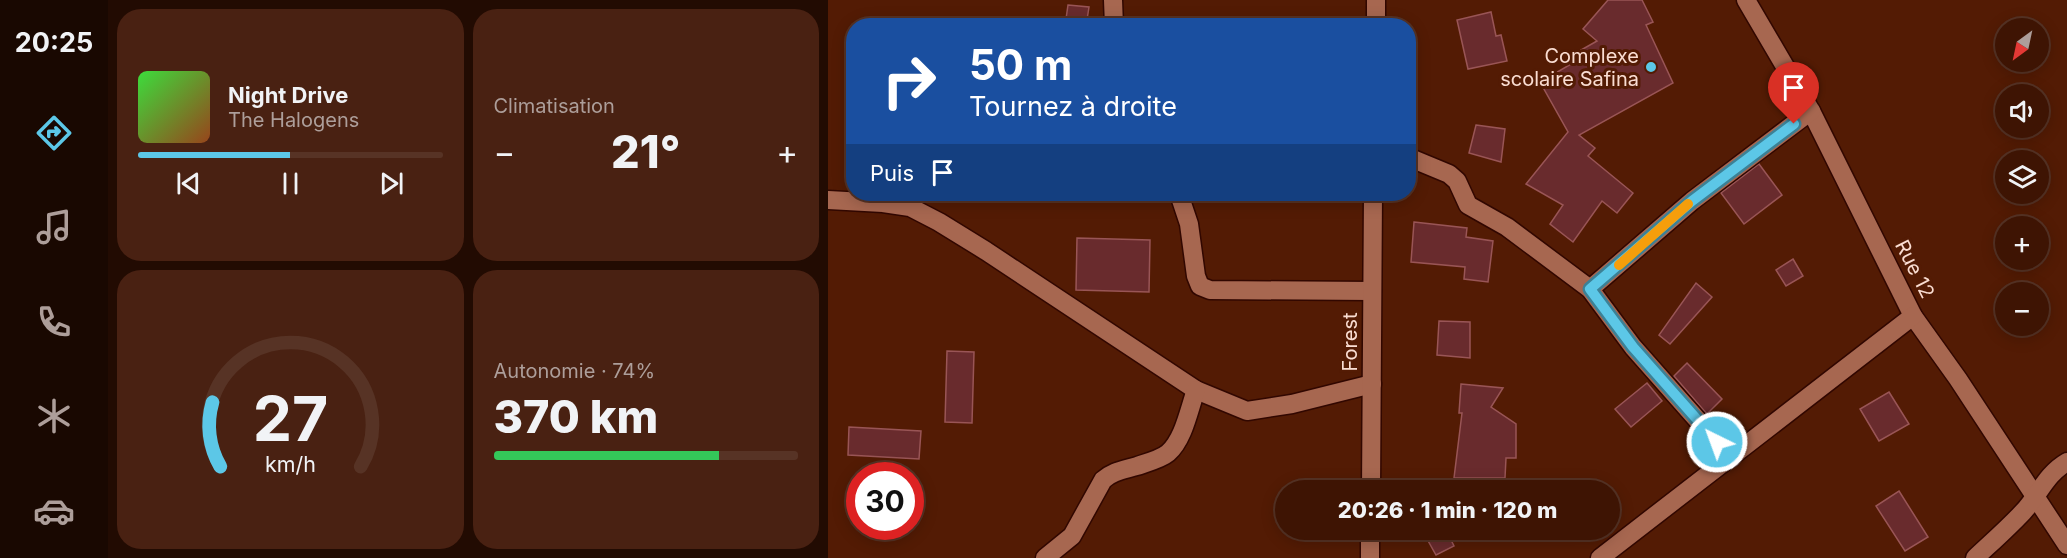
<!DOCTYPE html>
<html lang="fr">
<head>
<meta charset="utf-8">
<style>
  :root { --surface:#3e1403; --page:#492112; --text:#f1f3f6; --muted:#ad9e9a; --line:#573325; --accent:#5cc7e7 }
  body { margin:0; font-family:Inter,sans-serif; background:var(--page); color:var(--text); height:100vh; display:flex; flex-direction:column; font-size:22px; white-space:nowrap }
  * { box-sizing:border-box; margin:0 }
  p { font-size:20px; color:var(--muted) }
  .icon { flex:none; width:33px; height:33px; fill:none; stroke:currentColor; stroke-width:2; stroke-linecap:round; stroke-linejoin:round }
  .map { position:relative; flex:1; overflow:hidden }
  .side { display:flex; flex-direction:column; gap:9px; padding:9px; background:#220b02; width:720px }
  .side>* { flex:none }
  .top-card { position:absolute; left:18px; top:18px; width:570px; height:183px; border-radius:24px; box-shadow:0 3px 15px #0003,0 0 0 2px var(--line); background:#1a4fa0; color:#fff; overflow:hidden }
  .needle { width:39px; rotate:213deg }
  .tools { position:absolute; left:1167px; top:18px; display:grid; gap:12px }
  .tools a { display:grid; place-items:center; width:54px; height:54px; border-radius:50%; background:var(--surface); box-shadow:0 3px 15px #0003,0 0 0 2px var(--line); font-size:30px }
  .speed { position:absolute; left:18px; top:462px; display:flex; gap:12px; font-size:30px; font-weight:700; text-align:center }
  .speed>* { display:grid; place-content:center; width:78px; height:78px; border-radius:50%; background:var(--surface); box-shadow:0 3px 15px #0003,0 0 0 2px var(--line); line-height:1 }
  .speed .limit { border:9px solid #d22; background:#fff; color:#111 }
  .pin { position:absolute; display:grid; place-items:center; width:51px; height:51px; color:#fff; margin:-62px -26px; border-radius:50% 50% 50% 0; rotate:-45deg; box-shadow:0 0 6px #0007 }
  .pin .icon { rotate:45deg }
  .me { position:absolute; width:66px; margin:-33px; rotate:318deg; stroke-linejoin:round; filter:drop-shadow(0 0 4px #0008) }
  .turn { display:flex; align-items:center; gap:21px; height:126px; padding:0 24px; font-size:27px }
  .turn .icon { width:78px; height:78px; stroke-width:2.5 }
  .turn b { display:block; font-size:42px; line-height:51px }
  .then { display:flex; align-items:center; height:57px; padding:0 24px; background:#0003; gap:12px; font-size:22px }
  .big { font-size:45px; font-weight:800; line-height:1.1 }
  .side .card { flex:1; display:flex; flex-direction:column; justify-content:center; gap:9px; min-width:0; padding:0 21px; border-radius:24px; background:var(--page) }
  .side .dial { align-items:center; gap:0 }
  .dial svg { height:156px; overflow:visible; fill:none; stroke:var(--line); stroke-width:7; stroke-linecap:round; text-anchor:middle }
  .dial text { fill:var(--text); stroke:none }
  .song { display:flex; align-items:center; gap:18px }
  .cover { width:72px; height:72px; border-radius:9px; background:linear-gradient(135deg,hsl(120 70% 55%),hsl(20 70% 35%)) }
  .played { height:6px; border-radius:3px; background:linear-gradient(90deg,var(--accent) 50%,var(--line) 50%) }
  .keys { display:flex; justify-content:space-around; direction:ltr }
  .heat { display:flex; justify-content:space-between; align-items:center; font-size:33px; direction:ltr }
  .charge { height:9px; border-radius:4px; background:linear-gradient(90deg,#34c759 74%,var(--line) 0) }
  .side .tiles { flex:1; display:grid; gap:9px; grid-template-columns:repeat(2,1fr) }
  .trip { position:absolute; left:447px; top:480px; width:345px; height:60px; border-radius:30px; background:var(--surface); box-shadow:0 3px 15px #0003,0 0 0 2px var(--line); font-weight:800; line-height:60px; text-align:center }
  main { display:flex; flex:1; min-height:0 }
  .menu { display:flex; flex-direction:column; width:108px; justify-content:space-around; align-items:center; background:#190801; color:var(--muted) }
  .menu .icon { width:42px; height:42px }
  .menu .current { color:var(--accent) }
  .menu b { font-size:27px; color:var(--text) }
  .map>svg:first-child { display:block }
  .building { fill:#692b2d; stroke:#995556; stroke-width:1.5 }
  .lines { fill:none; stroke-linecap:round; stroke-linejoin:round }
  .minor-casing { stroke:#310700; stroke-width:21 }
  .minor { stroke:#a76750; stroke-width:18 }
  .route-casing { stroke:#3c8196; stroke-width:15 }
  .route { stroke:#5cc7e7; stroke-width:10 }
  .slow { stroke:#f59e0b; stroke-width:10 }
  .poi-dot { fill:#5cc7e7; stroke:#531b04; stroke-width:2 }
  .labels { text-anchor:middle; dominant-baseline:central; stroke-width:6; stroke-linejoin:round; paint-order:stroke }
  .poi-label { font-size:20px; fill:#faddd2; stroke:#531b04; text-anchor:end }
  .street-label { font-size:20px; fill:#faddd2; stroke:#531b04 }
</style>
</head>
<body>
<main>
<nav class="menu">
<b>20:25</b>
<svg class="icon current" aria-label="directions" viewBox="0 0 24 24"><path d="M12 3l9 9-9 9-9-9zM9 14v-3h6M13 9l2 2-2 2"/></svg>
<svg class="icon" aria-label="music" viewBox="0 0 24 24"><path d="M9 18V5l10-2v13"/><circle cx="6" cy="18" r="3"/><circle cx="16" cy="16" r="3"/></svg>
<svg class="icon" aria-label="phone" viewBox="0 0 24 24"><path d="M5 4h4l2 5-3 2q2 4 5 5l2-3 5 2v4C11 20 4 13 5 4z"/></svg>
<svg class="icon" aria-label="climate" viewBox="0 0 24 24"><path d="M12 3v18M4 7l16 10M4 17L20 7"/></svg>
<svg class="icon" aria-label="car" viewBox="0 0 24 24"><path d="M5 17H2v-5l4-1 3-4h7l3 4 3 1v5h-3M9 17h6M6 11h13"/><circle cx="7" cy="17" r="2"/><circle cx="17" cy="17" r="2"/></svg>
</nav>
<section class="side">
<div class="tiles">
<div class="card">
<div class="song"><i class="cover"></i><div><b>Night Drive</b><p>The Halogens</p></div></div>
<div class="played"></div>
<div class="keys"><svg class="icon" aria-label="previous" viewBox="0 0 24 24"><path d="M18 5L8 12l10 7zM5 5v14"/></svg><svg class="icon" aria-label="pause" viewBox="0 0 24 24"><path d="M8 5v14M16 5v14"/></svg><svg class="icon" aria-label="next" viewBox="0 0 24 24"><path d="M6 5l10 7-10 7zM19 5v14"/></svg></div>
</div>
<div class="card"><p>Climatisation</p>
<div class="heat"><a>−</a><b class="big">21°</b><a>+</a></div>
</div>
<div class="card dial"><svg viewBox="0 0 100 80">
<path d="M14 69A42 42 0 1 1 86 69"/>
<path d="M14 69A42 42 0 0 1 10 36" stroke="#5cc7e7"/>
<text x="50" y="56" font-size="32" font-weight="700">27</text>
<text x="50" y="72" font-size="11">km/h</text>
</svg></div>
<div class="card"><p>Autonomie · 74%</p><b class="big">370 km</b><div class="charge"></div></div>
</div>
</section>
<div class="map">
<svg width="1239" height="558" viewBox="0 0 1239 558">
  <rect width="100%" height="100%" fill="#531b04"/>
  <g class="building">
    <path d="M 780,0 L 814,0 L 825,22 L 818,25 L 845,83 L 751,135 L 767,148 L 760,156 L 805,193 L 789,213 L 774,201 L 745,242 L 722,224 L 735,205 L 698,184 L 740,132 L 712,82 L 757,56 L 753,50 L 769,41 L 755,29 Z"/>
    <path d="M 240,5 L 261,7 L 258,26 L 237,26 Z"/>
    <path d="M 663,12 L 668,36 L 673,35 L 679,61 L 640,69 L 629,20 Z"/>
    <path d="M 648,125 L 677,129 L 673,162 L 641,153 Z"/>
    <path d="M 931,164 L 954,195 L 916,224 L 893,193 Z"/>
    <path d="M 586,222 L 639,228 L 638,237 L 665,241 L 660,282 L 636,279 L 637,267 L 583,262 Z"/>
    <path d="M 249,238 L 322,240 L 321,292 L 248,290 Z"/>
    <path d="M 965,259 L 975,276 L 958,286 L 948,270 Z"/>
    <path d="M 868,283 L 884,297 L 842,344 L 831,335 Z"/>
    <path d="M 611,321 L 642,322 L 642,358 L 609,355 Z"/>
    <path d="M 119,351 L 146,352 L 144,423 L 117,422 Z"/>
    <path d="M 859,363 L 894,399 L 879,414 L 846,376 Z"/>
    <path d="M 819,383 L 834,401 L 803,427 L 787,409 Z"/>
    <path d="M 633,384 L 675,388 L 663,407 L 688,424 L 688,458 L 678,458 L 677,478 L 626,478 L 634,413 L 631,413 Z"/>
    <path d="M 1061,392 L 1081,424 L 1051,441 L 1032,409 Z"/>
    <path d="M 21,427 L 93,431 L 91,459 L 20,455 Z"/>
    <path d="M 1071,491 L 1100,537 L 1077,551 L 1048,506 Z"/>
    <path d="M 594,530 L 618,530 L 626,546 L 608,555 Z"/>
  </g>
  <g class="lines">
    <defs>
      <g id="minor">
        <path d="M 285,0 L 286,26"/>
        <path d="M 918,0 L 983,111 L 1085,316 L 1130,379 L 1239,545"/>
        <path d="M 548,26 L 548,0"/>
        <path d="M 580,157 L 621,174 L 629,181 L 640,205 L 679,227 L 762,289 L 805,347 L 903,458"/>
        <path d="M 351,194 L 361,224 L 368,276 L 372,286 L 382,290 L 544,291"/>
        <path d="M 0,200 L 55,203 L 82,207 L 111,222 L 158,251 L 368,390 L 419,411 L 464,404 L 544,384"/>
        <path d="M 762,289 L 864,201 L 983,111"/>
        <path d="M 543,490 L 545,194"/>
        <path d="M 217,558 L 244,536 L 275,480 C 285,471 296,470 309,466 C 318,463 333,459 340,453 C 356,439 361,409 368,390"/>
        <path d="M 542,558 L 542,530"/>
        <path d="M 772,558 L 1085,316"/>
        <path d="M 1147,558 C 1163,543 1180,528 1195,512 C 1211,495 1218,474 1239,462"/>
      </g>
    </defs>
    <use href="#minor" class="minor-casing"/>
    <use href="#minor" class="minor"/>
  </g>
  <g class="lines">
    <defs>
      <path id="route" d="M 889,442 L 805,347 L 762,289 L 864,201 L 966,124"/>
    </defs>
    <use href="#route" class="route-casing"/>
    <use href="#route" class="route"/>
    <path class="slow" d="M 791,265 L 860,204"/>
  </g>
  <circle class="poi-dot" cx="823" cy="67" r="6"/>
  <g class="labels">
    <g class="poi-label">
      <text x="811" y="56">Complexe<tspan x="811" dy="23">scolaire Safina</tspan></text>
    </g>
    <g class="street-label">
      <text transform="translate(1087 269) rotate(63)">Rue 12</text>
      <text transform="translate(522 342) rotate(-90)">Forest</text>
    </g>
  </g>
</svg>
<div class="tools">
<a><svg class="needle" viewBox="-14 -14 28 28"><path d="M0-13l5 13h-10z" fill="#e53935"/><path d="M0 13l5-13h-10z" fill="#ad9e9a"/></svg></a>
<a><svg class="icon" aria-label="sound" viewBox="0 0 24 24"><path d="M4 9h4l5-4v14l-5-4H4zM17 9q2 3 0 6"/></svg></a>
<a><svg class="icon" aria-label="layers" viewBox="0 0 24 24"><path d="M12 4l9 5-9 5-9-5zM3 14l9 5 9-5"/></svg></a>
<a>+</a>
<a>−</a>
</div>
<div class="speed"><div class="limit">30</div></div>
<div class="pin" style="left:966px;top:124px;background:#d93025"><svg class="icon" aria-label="arrive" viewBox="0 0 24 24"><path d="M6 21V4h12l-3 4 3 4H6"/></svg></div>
<svg class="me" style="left:889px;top:442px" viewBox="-20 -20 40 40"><circle r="17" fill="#5cc7e7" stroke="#fff" stroke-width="3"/><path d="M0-11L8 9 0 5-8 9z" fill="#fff"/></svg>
<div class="trip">20:26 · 1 min · 120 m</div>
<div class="top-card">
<div class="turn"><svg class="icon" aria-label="right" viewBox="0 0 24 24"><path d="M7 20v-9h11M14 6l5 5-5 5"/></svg><div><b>50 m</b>Tournez à droite</div></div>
<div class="then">Puis<svg class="icon" aria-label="arrive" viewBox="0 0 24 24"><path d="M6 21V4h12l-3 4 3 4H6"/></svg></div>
</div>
</div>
</main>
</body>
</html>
